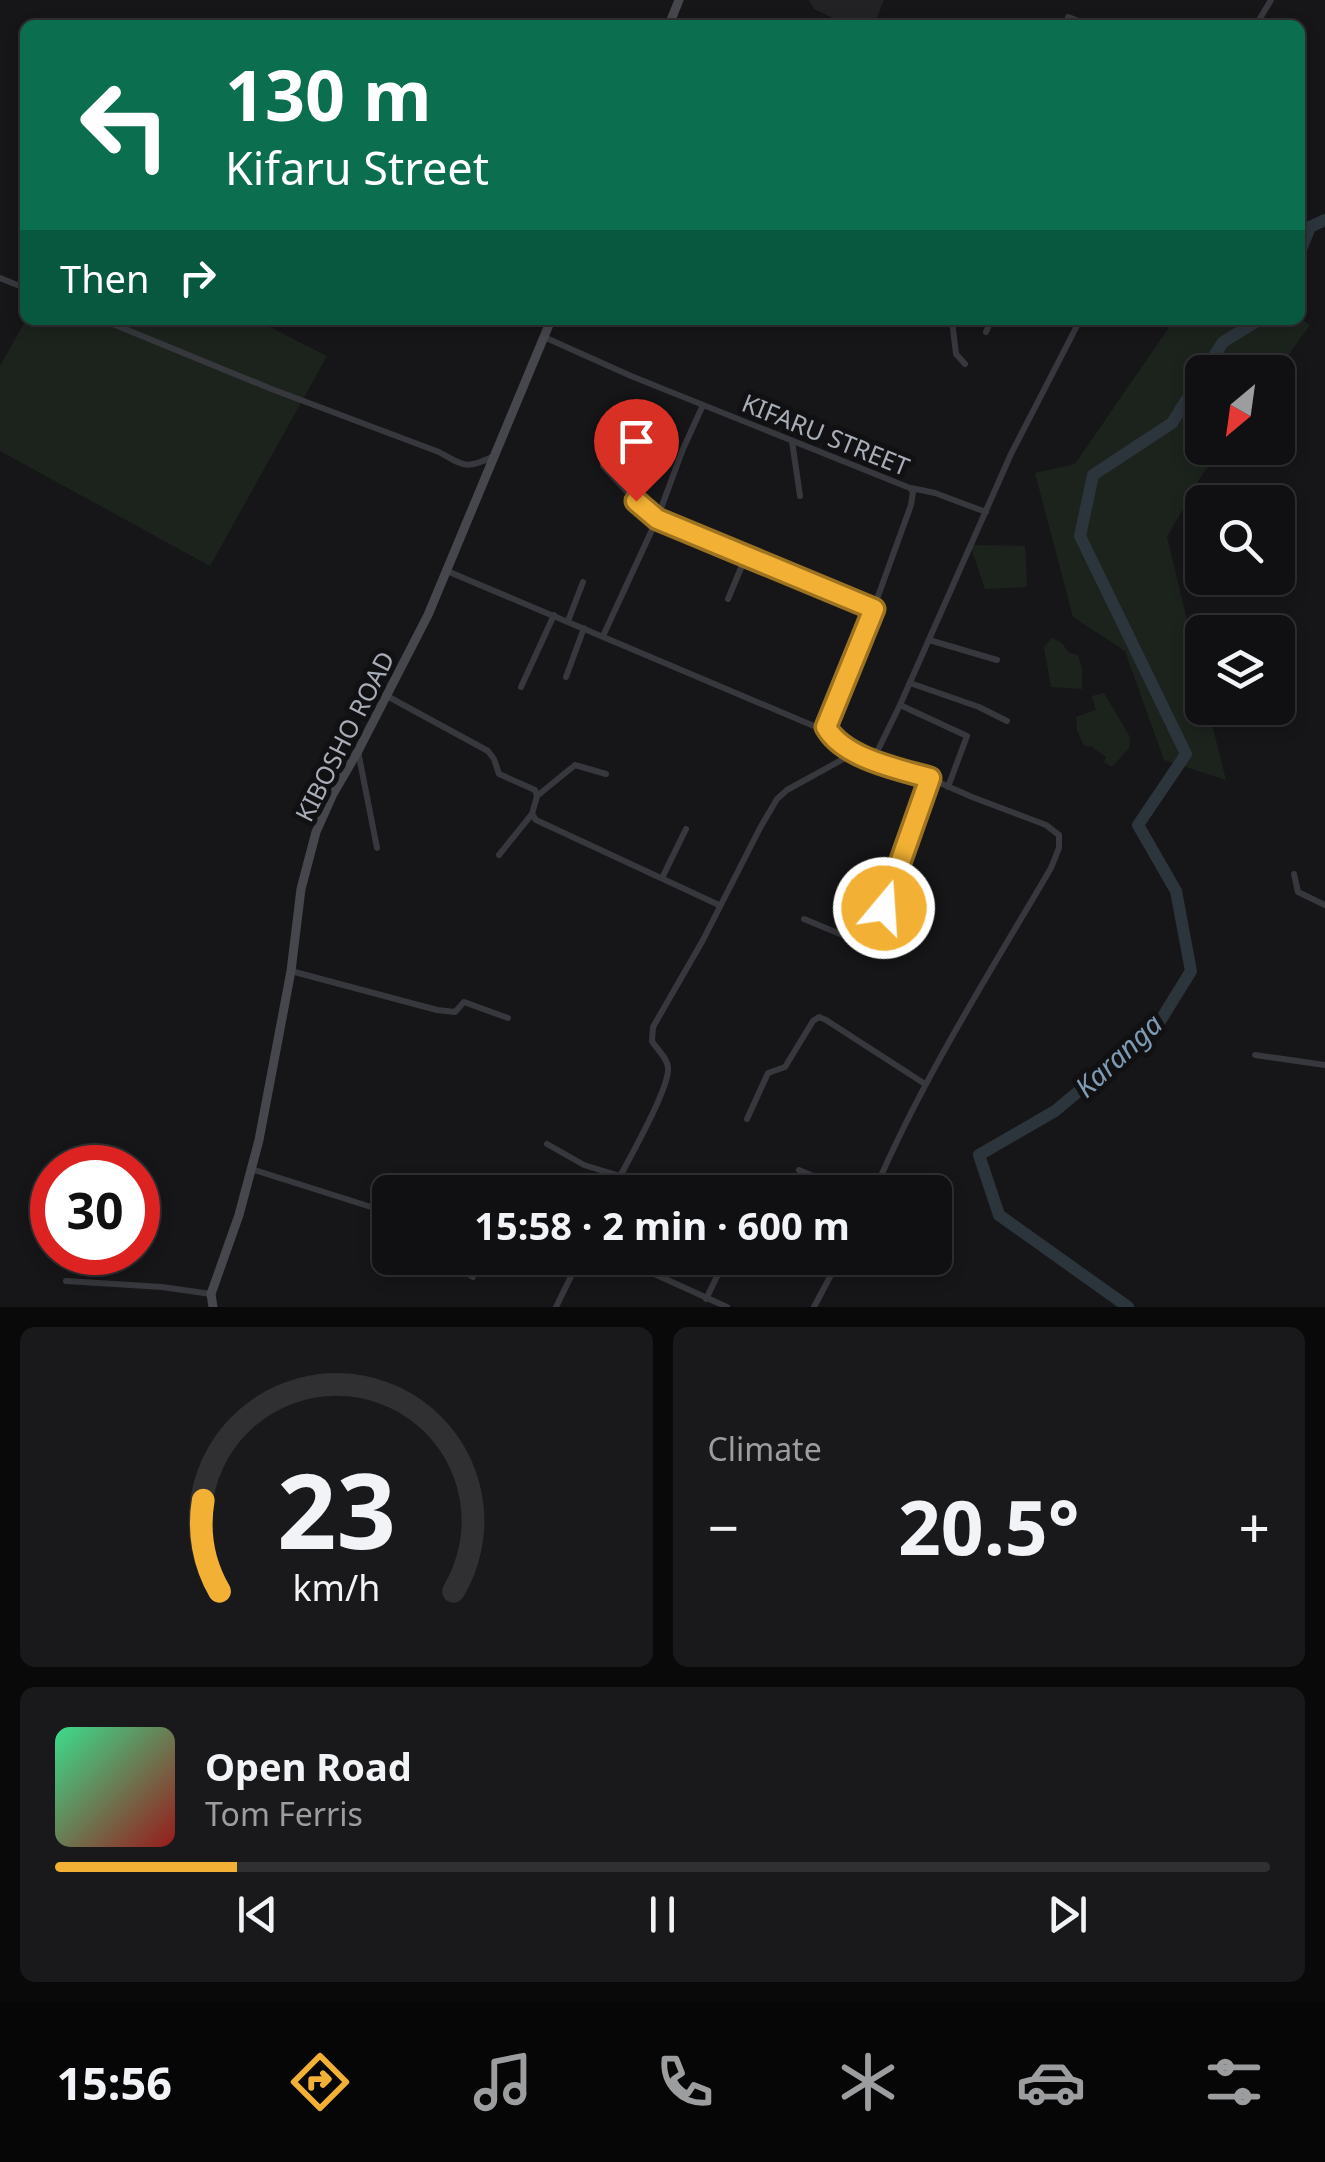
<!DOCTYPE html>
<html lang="en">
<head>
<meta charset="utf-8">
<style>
  :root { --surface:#101012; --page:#19191b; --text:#f1f3f6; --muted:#9c9d9f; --line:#303032; --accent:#f2b134 }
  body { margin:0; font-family:"Noto Sans",sans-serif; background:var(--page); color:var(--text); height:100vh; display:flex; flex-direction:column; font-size:38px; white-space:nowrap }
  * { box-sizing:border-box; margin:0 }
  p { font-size:32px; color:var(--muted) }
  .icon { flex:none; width:55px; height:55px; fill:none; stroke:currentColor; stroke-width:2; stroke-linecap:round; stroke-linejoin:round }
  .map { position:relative; height:1307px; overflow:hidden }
  .drawer { display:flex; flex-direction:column; gap:20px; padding:20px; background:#09090a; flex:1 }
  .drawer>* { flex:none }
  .banner { position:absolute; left:20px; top:20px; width:1285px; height:305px; border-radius:15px; box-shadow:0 5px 15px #0003,0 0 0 2px var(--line); background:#0b6e4f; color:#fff; overflow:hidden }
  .needle { width:65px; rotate:209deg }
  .fabs { position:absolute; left:1185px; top:355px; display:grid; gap:20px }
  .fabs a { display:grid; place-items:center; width:110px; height:110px; border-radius:15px; background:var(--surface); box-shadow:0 5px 15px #0003,0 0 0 2px var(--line); font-size:50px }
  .speed { position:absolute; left:30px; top:1145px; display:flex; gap:20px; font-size:50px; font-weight:700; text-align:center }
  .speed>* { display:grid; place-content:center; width:130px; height:130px; border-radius:50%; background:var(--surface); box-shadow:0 5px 15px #0003,0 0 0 2px var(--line); line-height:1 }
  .speed .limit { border:15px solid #d22; background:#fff; color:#111 }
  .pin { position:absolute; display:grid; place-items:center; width:85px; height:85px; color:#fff; margin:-102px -42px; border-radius:50% 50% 50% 0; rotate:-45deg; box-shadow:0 0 10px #0007 }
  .pin .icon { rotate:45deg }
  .me { position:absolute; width:110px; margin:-55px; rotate:18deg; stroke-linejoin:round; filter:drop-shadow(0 0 8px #0008) }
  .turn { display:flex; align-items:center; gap:35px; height:210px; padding:0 40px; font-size:45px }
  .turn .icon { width:130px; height:130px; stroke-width:2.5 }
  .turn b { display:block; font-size:70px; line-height:85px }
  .then { display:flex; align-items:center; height:95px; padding:0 40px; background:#0003; gap:20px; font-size:38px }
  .big { font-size:75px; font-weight:700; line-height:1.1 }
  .drawer .card { flex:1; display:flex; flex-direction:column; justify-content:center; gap:15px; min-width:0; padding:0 35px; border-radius:15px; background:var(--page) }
  .drawer .dial { align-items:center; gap:0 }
  .dial svg { height:260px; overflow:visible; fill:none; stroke:var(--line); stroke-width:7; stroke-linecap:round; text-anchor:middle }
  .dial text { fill:var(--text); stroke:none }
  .song { display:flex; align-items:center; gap:30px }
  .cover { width:120px; height:120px; border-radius:15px; background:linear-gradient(135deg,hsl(150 70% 55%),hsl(0 70% 35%)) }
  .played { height:10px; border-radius:5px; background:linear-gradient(90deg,var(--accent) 15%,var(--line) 15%) }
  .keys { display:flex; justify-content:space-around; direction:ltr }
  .heat { display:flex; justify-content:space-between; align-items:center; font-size:55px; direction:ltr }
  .drawer .tiles { flex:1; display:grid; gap:20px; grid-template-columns:1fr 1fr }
  .card:last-child { grid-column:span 2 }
  .trip { position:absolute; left:372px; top:1175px; width:580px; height:100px; border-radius:15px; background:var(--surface); box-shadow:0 5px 15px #0003,0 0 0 2px var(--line); font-weight:700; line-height:100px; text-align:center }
  .tab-bar { display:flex; height:160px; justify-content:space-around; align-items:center; background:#060607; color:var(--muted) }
  .tab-bar .icon { width:70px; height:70px }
  .tab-bar .on { color:var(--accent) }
  .tab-bar b { font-size:45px; color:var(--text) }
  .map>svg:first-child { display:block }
  .built { fill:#222225 }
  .green { fill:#1c231d }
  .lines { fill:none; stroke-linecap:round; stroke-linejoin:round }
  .river { stroke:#2c353c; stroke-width:12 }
  .street { stroke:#37383d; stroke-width:6 }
  .secondary { stroke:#45474d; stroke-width:9 }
  .route-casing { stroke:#9d7322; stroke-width:25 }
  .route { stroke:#f2b134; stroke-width:18 }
  .labels { text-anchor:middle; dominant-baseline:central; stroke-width:10; stroke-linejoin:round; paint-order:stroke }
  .street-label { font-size:25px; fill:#a8adb8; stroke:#111113 }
  .water-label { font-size:28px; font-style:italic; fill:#7f9bb3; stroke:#111113 }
</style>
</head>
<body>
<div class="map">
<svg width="1325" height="1307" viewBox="0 0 1325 1307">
  <rect width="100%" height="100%" fill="#161618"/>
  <path class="built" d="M 809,0 L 884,0 L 874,25 L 847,25 L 814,9 Z"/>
  <g class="green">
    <path d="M 1300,318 L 1310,325 L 1276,372 L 1202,372 L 1202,448 L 1222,448 L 1202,475 L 1167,537 L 1202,683 L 1202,708 L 1208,708 L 1226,780 L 1164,760 L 1125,651 L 1073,617 L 1035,473 L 1075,464 L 1174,320 L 1300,320 Z"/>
    <path d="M 26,320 L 256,320 L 327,356 L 210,566 L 0,451 L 0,366 Z"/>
    <path d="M 970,545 L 1025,546 L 1027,587 L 985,589 Z"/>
    <path d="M 1052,638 L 1062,643 L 1069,653 L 1078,655 L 1082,668 L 1082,689 L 1051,687 L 1044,647 Z"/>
    <path d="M 1104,693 L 1130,737 L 1129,748 L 1112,767 L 1104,762 L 1106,757 L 1092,747 L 1084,746 L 1077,730 L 1076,717 L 1096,710 L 1092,696 Z"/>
  </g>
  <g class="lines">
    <g class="river">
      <path d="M 1300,252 L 1310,227 L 1325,220"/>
      <path d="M 1204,372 L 1223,342 L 1259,320"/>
      <path d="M 1128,1307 L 999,1215 L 979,1155 L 1055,1111 L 1157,1026 L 1191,971 L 1176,891 L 1138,825 L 1186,754 L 1080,536 L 1093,475 L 1172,423 L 1202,375"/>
    </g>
    <g class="street">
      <path d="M 1068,17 L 1090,25"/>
      <path d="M 1256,25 L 1271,0"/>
      <path d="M 0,278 L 25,288"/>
      <path d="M 103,320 L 269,388 L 439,452 C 464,466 466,470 494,456"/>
      <path d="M 952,320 L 956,354 L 965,364"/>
      <path d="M 865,322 L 866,320"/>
      <path d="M 986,332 L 991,320"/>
      <path d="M 544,337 L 631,376 L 910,488 L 913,492 L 911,505 L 864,635 L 828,721 L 828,732 L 856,752 L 882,765 L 929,778 L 972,797 L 1046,825 L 1059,835 L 1059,848 L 1051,868 C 989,974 922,1079 874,1192"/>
      <path d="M 792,441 L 800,496"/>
      <path d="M 603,466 L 640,506 L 657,519 L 874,609"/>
      <path d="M 911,488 L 935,493 L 986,512"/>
      <path d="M 447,571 L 828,732"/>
      <path d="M 728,599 L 746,556"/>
      <path d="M 568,621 L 583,582"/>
      <path d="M 603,636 L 657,519 L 683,449 L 703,405"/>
      <path d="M 929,640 L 997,660"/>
      <path d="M 566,677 L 584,628"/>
      <path d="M 910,683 L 979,707 L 1007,721"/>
      <path d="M 521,687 L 554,615"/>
      <path d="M 387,696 L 488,751 L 494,759 L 499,774 L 535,790 L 537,796 L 532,814 L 536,820 L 719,905"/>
      <path d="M 358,751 L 377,848"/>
      <path d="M 873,760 L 900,705"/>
      <path d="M 948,787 L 967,736 L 900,705 L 1011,454 L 1080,320"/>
      <path d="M 537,796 L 575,765 L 606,774"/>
      <path d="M 499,855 L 532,814"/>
      <path d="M 1294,874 L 1298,892 L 1325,905"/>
      <path d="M 662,878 L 686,829"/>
      <path d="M 804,919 L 862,943 L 868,944 L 872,942 L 929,778"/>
      <path d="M 291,971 L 437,1010 L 455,1012 L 464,1002 L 508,1018"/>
      <path d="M 1255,1055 L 1325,1065"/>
      <path d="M 747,1119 L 768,1073 L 785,1067 L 813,1021 L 819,1017 L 826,1020 L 925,1084"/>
      <path d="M 547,1144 L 584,1165 L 620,1176 L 652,1192"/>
      <path d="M 251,1169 L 390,1213"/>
      <path d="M 799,1170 L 850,1192"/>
      <path d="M 612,1192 C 623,1169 670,1089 668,1068 C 668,1058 657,1050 652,1041 L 653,1027 L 703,940 L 760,828 L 777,799 L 787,790 L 856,752"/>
      <path d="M 444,1258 L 449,1263 L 473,1277"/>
      <path d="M 619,1258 L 727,1307"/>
      <path d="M 66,1281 L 162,1287 L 211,1294"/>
      <path d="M 706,1299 L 726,1258"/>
      <path d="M 556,1307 L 580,1258"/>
      <path d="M 814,1307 L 840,1258"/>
    </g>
    <g class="secondary">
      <path d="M 669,25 L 679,0"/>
      <path d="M 213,1307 L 211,1294 L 239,1215 L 259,1140 L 291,971 L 301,889 L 316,832 L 333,794 L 358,751 L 428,615 L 551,320"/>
    </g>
  </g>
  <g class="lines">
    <defs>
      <path id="route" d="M 636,501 L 657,519 L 874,609 L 826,727 C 843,758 898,769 930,778 L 884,908"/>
    </defs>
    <use href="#route" class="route-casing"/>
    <use href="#route" class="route"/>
  </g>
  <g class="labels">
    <g class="street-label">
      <text transform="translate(826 434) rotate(22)">KIFARU STREET</text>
      <text transform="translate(344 736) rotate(-63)">KIBOSHO ROAD</text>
    </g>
    <g class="water-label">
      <text transform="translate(1118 1055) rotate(-43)">Karanga</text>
    </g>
  </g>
</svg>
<div class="fabs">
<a><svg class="needle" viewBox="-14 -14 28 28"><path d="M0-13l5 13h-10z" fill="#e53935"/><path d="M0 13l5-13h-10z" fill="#9c9d9f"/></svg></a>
<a><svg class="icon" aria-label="search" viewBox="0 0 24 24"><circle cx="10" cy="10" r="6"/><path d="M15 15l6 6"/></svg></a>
<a><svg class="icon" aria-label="layers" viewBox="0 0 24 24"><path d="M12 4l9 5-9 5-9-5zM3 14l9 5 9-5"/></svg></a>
</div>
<div class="speed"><div class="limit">30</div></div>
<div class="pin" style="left:636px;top:501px;background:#d93025"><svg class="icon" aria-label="arrive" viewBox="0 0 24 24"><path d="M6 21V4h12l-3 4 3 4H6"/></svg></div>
<svg class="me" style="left:884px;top:908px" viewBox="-20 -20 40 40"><circle r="17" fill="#f2b134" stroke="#fff" stroke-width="3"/><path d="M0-11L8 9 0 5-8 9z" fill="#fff"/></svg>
<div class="trip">15:58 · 2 min · 600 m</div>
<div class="banner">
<div class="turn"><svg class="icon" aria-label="left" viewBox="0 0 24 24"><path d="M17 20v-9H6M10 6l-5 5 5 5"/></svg><div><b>130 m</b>Kifaru Street</div></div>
<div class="then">Then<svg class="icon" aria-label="right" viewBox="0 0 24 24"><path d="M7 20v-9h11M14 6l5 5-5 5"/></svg></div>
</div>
</div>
<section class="drawer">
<div class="tiles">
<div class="card dial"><svg viewBox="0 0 100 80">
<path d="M14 69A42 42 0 1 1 86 69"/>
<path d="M14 69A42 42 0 0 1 9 41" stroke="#f2b134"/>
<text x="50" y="56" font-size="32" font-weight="700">23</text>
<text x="50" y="72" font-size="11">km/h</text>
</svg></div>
<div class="card"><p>Climate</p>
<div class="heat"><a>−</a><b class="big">20.5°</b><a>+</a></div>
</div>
<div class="card">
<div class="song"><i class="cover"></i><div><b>Open Road</b><p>Tom Ferris</p></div></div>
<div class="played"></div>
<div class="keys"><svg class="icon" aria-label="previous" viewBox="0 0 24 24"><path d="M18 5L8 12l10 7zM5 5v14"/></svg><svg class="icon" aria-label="pause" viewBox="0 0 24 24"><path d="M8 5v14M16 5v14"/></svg><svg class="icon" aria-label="next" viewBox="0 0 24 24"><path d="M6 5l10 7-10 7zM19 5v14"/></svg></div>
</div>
</div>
</section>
<nav class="tab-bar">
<b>15:56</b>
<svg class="icon on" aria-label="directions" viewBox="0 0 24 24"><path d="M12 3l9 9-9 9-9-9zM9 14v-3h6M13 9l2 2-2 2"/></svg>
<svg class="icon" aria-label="music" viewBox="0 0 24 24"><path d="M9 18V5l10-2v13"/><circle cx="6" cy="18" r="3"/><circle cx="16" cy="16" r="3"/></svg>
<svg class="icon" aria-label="phone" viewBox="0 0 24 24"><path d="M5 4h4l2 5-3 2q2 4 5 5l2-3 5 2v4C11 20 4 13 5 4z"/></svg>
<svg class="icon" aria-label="climate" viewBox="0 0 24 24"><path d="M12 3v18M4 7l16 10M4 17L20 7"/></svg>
<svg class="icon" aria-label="car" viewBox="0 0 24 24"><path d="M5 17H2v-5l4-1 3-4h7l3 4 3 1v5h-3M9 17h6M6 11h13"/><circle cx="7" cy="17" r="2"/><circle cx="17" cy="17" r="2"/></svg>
<svg class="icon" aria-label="filters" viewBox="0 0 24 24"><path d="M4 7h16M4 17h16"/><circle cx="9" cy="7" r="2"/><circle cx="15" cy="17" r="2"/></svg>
</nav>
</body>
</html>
